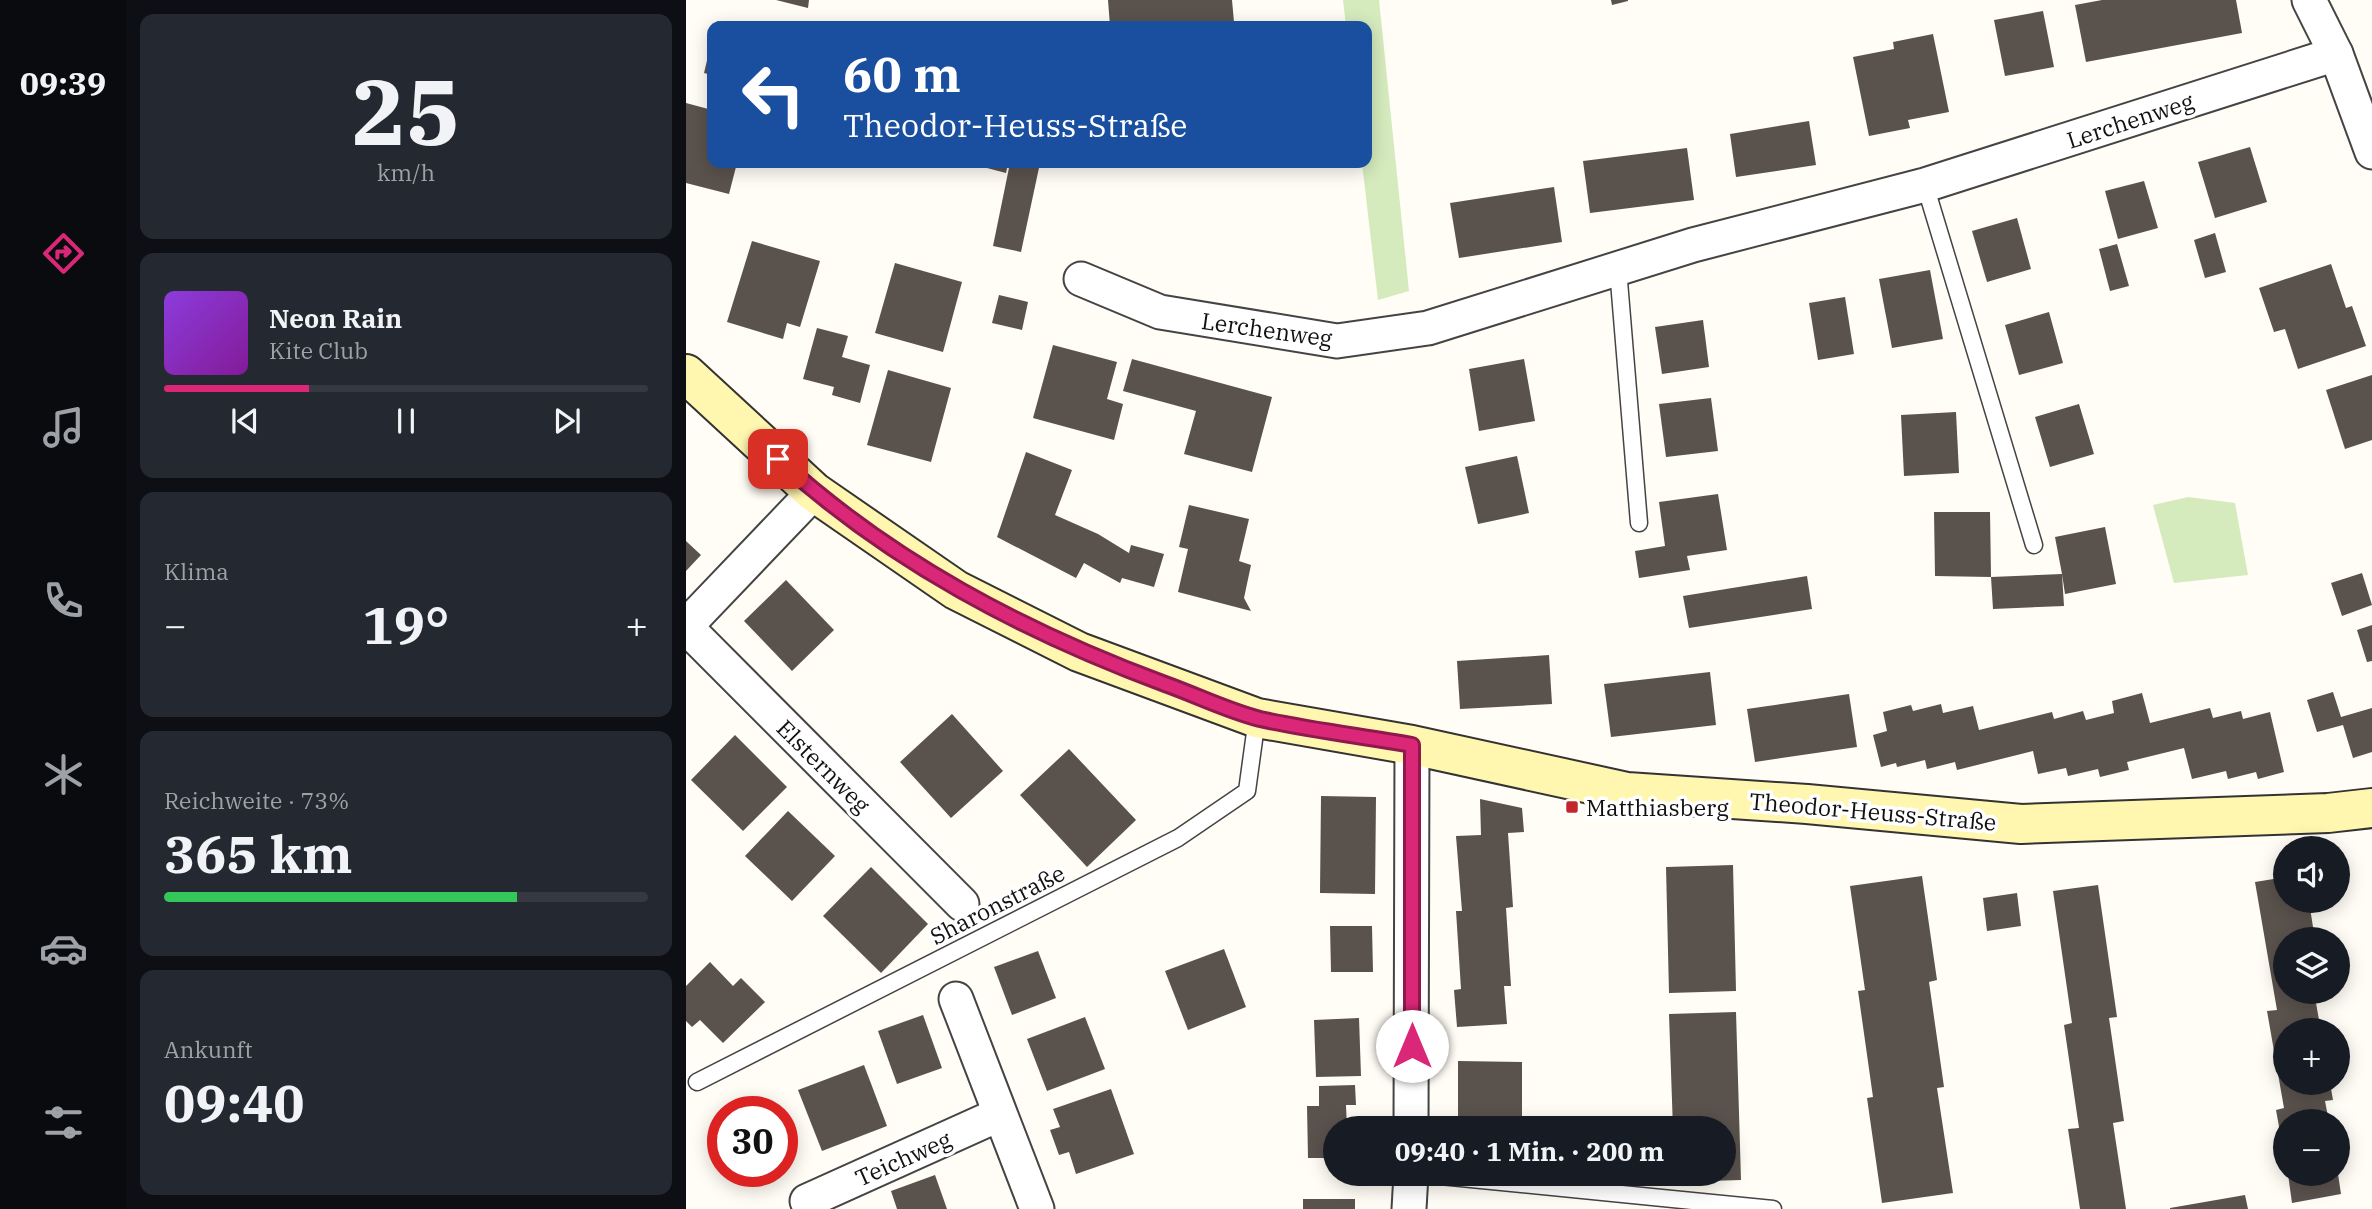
<!DOCTYPE html>
<html lang="de">
<head>
<meta charset="utf-8">
<style>
  :root { --surface:#171b24; --page:#242831; --text:#f1f3f6; --muted:#9ea1a6; --line:#363941; --accent:#db2777 }
  body { margin:0; font-family:"IBM Plex Serif",serif; background:var(--page); color:var(--text); height:100vh; display:flex; flex-direction:column; font-size:26px; white-space:nowrap }
  * { box-sizing:border-box; margin:0 }
  p { font-size:23px; color:var(--muted) }
  .icon { flex:none; width:38px; height:38px; fill:none; stroke:currentColor; stroke-width:2; stroke-linecap:round; stroke-linejoin:round }
  .map { position:relative; flex:1; overflow:hidden }
  .side { display:flex; flex-direction:column; gap:14px; padding:14px; background:#0d0f14; width:560px }
  .side>* { flex:none }
  .banner { position:absolute; left:21px; top:21px; width:665px; height:147px; border-radius:14px; box-shadow:0 4px 18px #0003; background:#1a4fa0; color:#fff; overflow:hidden }
  .tools { position:absolute; left:1587px; top:836px; display:grid; gap:14px }
  .tools a { display:grid; place-items:center; width:77px; height:77px; border-radius:50%; background:var(--surface); box-shadow:0 4px 18px #0003; font-size:35px }
  .speed { position:absolute; left:21px; top:1096px; display:flex; gap:14px; font-size:35px; font-weight:700; text-align:center }
  .speed>* { display:grid; place-content:center; width:91px; height:91px; border-radius:50%; background:var(--surface); box-shadow:0 4px 18px #0003; line-height:1 }
  .speed .limit { border:10px solid #d22; background:#fff; color:#111 }
  .pin { position:absolute; display:grid; place-items:center; width:60px; height:60px; color:#fff; margin:-30px; border-radius:14px; box-shadow:0 4px 10px #0006 }
  .me { position:absolute; width:77px; margin:-38px; rotate:0deg; stroke-linejoin:round; filter:drop-shadow(0 0 5px #0008) }
  .turn { display:flex; align-items:center; gap:24px; height:147px; padding:0 21px; font-size:32px }
  .turn .icon { width:91px; height:91px; stroke-width:2.5 }
  .turn b { display:block; font-size:49px; line-height:60px }
  .big { font-size:52px; font-weight:800; line-height:1.1 }
  .side .widget { flex:1; display:flex; flex-direction:column; justify-content:center; gap:10px; min-width:0; padding:0 24px; border-radius:14px; background:var(--page) }
  .side .dial { align-items:center; gap:0 }
  .dial b { font-size:91px; line-height:1 }
  .song { display:flex; align-items:center; gap:21px }
  .cover { width:84px; height:84px; border-radius:10px; background:linear-gradient(135deg,hsl(270 70% 55%),hsl(290 70% 35%)) }
  .played { height:7px; border-radius:4px; background:linear-gradient(90deg,var(--accent) 30%,var(--line) 30%) }
  .keys { display:flex; justify-content:space-around; direction:ltr }
  .heat { display:flex; justify-content:space-between; align-items:center; font-size:38px; direction:ltr }
  .charge { height:10px; border-radius:5px; background:linear-gradient(90deg,#34c759 73%,var(--line) 0) }
  .trip { position:absolute; left:637px; top:1116px; width:413px; height:70px; border-radius:35px; background:var(--surface); box-shadow:0 4px 18px #0003; font-weight:800; line-height:70px; text-align:center }
  main { display:flex; flex:1; min-height:0 }
  .tab-bar { display:flex; flex-direction:column; width:126px; justify-content:space-around; align-items:center; background:#090b0e; color:var(--muted) }
  .tab-bar .icon { width:49px; height:49px }
  .tab-bar .active { color:var(--accent) }
  .tab-bar b { font-size:32px; color:var(--text) }
  .map>svg:first-child { display:block }
  .green { fill:#d5ebbd }
  .building { fill:#5a524d }
  .lines { fill:none; stroke-linecap:round; stroke-linejoin:round }
  .lane-casing { stroke:#444; stroke-width:19 }
  .street-casing { stroke:#444; stroke-width:37 }
  .secondary-casing { stroke:#333; stroke-width:42 }
  .lane { stroke:#fff; stroke-width:16 }
  .street { stroke:#fff; stroke-width:33 }
  .secondary { stroke:#fff6b0; stroke-width:38 }
  .route-casing { stroke:#8e194d; stroke-width:18 }
  .route { stroke:#db2777; stroke-width:12 }
  .poi-dot { fill:#c4262e; stroke:#fff; stroke-width:2.5 }
  .labels { text-anchor:middle; dominant-baseline:central; stroke-width:7; stroke-linejoin:round; paint-order:stroke }
  .street-label { font-size:23px; fill:#111; stroke:#fff }
  .poi-label { font-size:23px; fill:#111; stroke:#fff; text-anchor:start }
</style>
</head>
<body>
<main>
<nav class="tab-bar">
<b>09:39</b>
<svg class="icon active" aria-label="directions" viewBox="0 0 24 24"><path d="M12 3l9 9-9 9-9-9zM9 14v-3h6M13 9l2 2-2 2"/></svg>
<svg class="icon" aria-label="music" viewBox="0 0 24 24"><path d="M9 18V5l10-2v13"/><circle cx="6" cy="18" r="3"/><circle cx="16" cy="16" r="3"/></svg>
<svg class="icon" aria-label="phone" viewBox="0 0 24 24"><path d="M5 4h4l2 5-3 2q2 4 5 5l2-3 5 2v4C11 20 4 13 5 4z"/></svg>
<svg class="icon" aria-label="climate" viewBox="0 0 24 24"><path d="M12 3v18M4 7l16 10M4 17L20 7"/></svg>
<svg class="icon" aria-label="car" viewBox="0 0 24 24"><path d="M5 17H2v-5l4-1 3-4h7l3 4 3 1v5h-3M9 17h6M6 11h13"/><circle cx="7" cy="17" r="2"/><circle cx="17" cy="17" r="2"/></svg>
<svg class="icon" aria-label="filters" viewBox="0 0 24 24"><path d="M4 7h16M4 17h16"/><circle cx="9" cy="7" r="2"/><circle cx="15" cy="17" r="2"/></svg>
</nav>
<section class="side">
<div class="widget dial"><b>25</b><p>km/h</p></div>
<div class="widget">
<div class="song"><i class="cover"></i><div><b>Neon Rain</b><p>Kite Club</p></div></div>
<div class="played"></div>
<div class="keys"><svg class="icon" aria-label="previous" viewBox="0 0 24 24"><path d="M18 5L8 12l10 7zM5 5v14"/></svg><svg class="icon" aria-label="pause" viewBox="0 0 24 24"><path d="M8 5v14M16 5v14"/></svg><svg class="icon" aria-label="next" viewBox="0 0 24 24"><path d="M6 5l10 7-10 7zM19 5v14"/></svg></div>
</div>
<div class="widget"><p>Klima</p>
<div class="heat"><a>−</a><b class="big">19°</b><a>+</a></div>
</div>
<div class="widget"><p>Reichweite · 73%</p><b class="big">365 km</b><div class="charge"></div></div>
<div class="widget"><p>Ankunft</p><b class="big">09:40</b></div>
</section>
<div class="map">
<svg width="1686" height="1209" viewBox="0 0 1686 1209">
  <rect width="100%" height="100%" fill="#fffdf5"/>
  <g class="green">
    <path d="M 657,0 L 693,0 L 723,291 L 692,300 L 676,163 L 681,163 L 681,26 L 660,26 Z"/>
    <path d="M 1502,497 L 1549,503 L 1562,575 L 1488,583 L 1467,505 Z"/>
  </g>
  <g class="building">
    <path d="M 90,0 L 123,0 L 122,8 Z"/>
    <path d="M 422,0 L 546,0 L 548,22 L 533,23 L 533,26 L 424,26 Z"/>
    <path d="M 925,0 L 942,0 L 942,1 L 926,5 Z"/>
    <path d="M 1416,0 L 1550,0 L 1556,33 L 1400,62 L 1389,5 Z"/>
    <path d="M 1357,11 L 1368,67 L 1319,76 L 1308,20 Z"/>
    <path d="M 31,21 L 48,25 L 48,26 L 30,26 Z"/>
    <path d="M 1247,34 L 1263,112 L 1222,120 L 1224,128 L 1183,136 L 1167,57 L 1208,49 L 1207,42 Z"/>
    <path d="M 25,44 L 26,44 L 26,75 L 18,73 Z"/>
    <path d="M 0,103 L 26,110 L 26,163 L 51,163 L 43,194 L 0,183 Z"/>
    <path d="M 1123,121 L 1130,165 L 1050,177 L 1044,134 Z"/>
    <path d="M 1564,147 L 1581,202 L 1529,218 L 1512,162 Z"/>
    <path d="M 1001,148 L 1008,200 L 904,213 L 897,161 Z"/>
    <path d="M 282,163 L 322,163 L 320,173 Z"/>
    <path d="M 324,163 L 354,163 L 335,252 L 307,246 Z"/>
    <path d="M 1458,181 L 1472,228 L 1432,239 L 1419,191 Z"/>
    <path d="M 868,187 L 876,242 L 773,258 L 764,203 Z"/>
    <path d="M 1331,218 L 1345,269 L 1301,282 L 1286,231 Z"/>
    <path d="M 1529,233 L 1540,272 L 1519,278 L 1508,240 Z"/>
    <path d="M 66,241 L 134,261 L 114,327 L 101,323 L 97,339 L 41,322 Z"/>
    <path d="M 1431,244 L 1443,286 L 1424,291 L 1413,249 Z"/>
    <path d="M 209,263 L 276,282 L 257,352 L 189,333 Z"/>
    <path d="M 1645,264 L 1660,308 L 1666,306 L 1680,346 L 1612,369 L 1599,329 L 1588,332 L 1573,288 Z"/>
    <path d="M 1244,270 L 1257,339 L 1206,348 L 1193,279 Z"/>
    <path d="M 313,295 L 342,302 L 336,330 L 306,323 Z"/>
    <path d="M 1159,297 L 1168,354 L 1132,360 L 1123,303 Z"/>
    <path d="M 1363,312 L 1377,363 L 1333,375 L 1319,325 Z"/>
    <path d="M 1017,320 L 1023,367 L 976,374 L 969,327 Z"/>
    <path d="M 131,328 L 162,336 L 156,357 L 184,365 L 174,403 L 146,395 L 148,387 L 117,379 Z"/>
    <path d="M 367,345 L 431,362 L 421,399 L 437,404 L 428,440 L 347,418 Z"/>
    <path d="M 446,359 L 586,397 L 566,472 L 498,454 L 510,411 L 437,391 Z"/>
    <path d="M 838,359 L 849,421 L 793,431 L 783,369 Z"/>
    <path d="M 202,370 L 265,388 L 245,462 L 181,445 Z"/>
    <path d="M 1686,375 L 1686,440 L 1659,449 L 1640,390 Z"/>
    <path d="M 1025,398 L 1032,451 L 980,457 L 973,404 Z"/>
    <path d="M 1393,404 L 1408,454 L 1364,467 L 1349,417 Z"/>
    <path d="M 1270,412 L 1273,473 L 1218,476 L 1215,415 Z"/>
    <path d="M 340,452 L 386,470 L 369,515 L 412,534 L 443,553 L 445,545 L 478,554 L 468,587 L 436,578 L 434,583 L 398,563 L 390,578 L 311,537 Z"/>
    <path d="M 831,456 L 843,513 L 792,524 L 779,467 Z"/>
    <path d="M 1032,494 L 1041,550 L 1001,556 L 1004,570 L 953,578 L 949,551 L 979,546 L 973,502 Z"/>
    <path d="M 503,505 L 563,519 L 553,561 L 565,565 L 558,598 L 565,611 L 492,592 L 502,549 L 493,547 Z"/>
    <path d="M 1248,512 L 1304,512 L 1305,577 L 1249,576 Z"/>
    <path d="M 1419,527 L 1430,584 L 1379,594 L 1376,574 L 1378,606 L 1307,609 L 1305,577 L 1376,574 L 1369,537 Z"/>
    <path d="M 0,541 L 15,555 L 0,571 Z"/>
    <path d="M 1676,573 L 1686,605 L 1656,616 L 1645,583 Z"/>
    <path d="M 1121,576 L 1126,609 L 1003,628 L 997,596 Z"/>
    <path d="M 100,580 L 148,630 L 106,671 L 58,621 Z"/>
    <path d="M 1686,625 L 1686,661 L 1681,662 L 1671,630 Z"/>
    <path d="M 863,655 L 866,704 L 774,709 L 771,661 Z"/>
    <path d="M 1024,672 L 1030,725 L 925,737 L 918,684 Z"/>
    <path d="M 1647,692 L 1655,717 L 1686,708 L 1686,752 L 1667,758 L 1657,725 L 1631,732 L 1621,700 Z"/>
    <path d="M 1456,693 L 1464,723 L 1524,708 L 1527,718 L 1555,711 L 1557,719 L 1584,712 L 1598,772 L 1572,779 L 1570,772 L 1542,779 L 1540,771 L 1506,779 L 1498,748 L 1441,762 L 1443,770 L 1414,777 L 1412,769 L 1382,776 L 1380,768 L 1352,774 L 1347,751 L 1271,770 L 1269,762 L 1241,769 L 1239,760 L 1211,767 L 1210,763 L 1195,767 L 1187,735 L 1201,731 L 1197,712 L 1225,705 L 1227,711 L 1255,704 L 1257,713 L 1287,706 L 1293,730 L 1366,712 L 1368,719 L 1397,711 L 1400,720 L 1428,713 L 1426,701 Z"/>
    <path d="M 1163,694 L 1171,747 L 1069,762 L 1061,709 Z"/>
    <path d="M 266,714 L 317,771 L 265,818 L 214,762 Z"/>
    <path d="M 49,735 L 101,787 L 57,831 L 5,780 Z"/>
    <path d="M 383,749 L 450,820 L 401,867 L 334,795 Z"/>
    <path d="M 635,796 L 690,797 L 689,894 L 634,893 Z"/>
    <path d="M 794,799 L 836,808 L 838,832 L 822,833 L 827,907 L 820,908 L 825,986 L 818,986 L 821,1024 L 771,1027 L 768,990 L 775,989 L 770,911 L 776,911 L 770,836 L 795,835 Z"/>
    <path d="M 102,811 L 149,856 L 106,901 L 59,856 Z"/>
    <path d="M 1047,865 L 1050,991 L 983,993 L 980,867 Z"/>
    <path d="M 185,867 L 242,924 L 195,973 L 137,916 Z"/>
    <path d="M 1236,876 L 1251,980 L 1243,982 L 1258,1087 L 1251,1088 L 1267,1193 L 1196,1203 L 1181,1098 L 1187,1097 L 1172,991 L 1179,990 L 1164,886 Z"/>
    <path d="M 1600,877 L 1600,901 L 1623,901 L 1629,940 L 1600,940 L 1600,992 L 1638,992 L 1640,1001 L 1630,1003 L 1635,1031 L 1600,1031 L 1600,1083 L 1644,1083 L 1647,1100 L 1639,1101 L 1643,1122 L 1600,1122 L 1598,1154 L 1590,1110 L 1598,1108 L 1581,1011 L 1591,1010 L 1569,882 Z"/>
    <path d="M 1412,885 L 1431,1017 L 1423,1018 L 1438,1121 L 1427,1123 L 1440,1209 L 1394,1209 L 1382,1129 L 1393,1128 L 1378,1025 L 1386,1023 L 1367,891 Z"/>
    <path d="M 1331,893 L 1335,926 L 1301,931 L 1297,898 Z"/>
    <path d="M 644,926 L 686,926 L 687,972 L 645,972 Z"/>
    <path d="M 538,949 L 560,1007 L 502,1030 L 479,971 Z"/>
    <path d="M 352,951 L 370,998 L 326,1015 L 308,967 Z"/>
    <path d="M 24,962 L 47,986 L 55,978 L 79,1002 L 37,1043 L 14,1020 L 6,1027 L 0,1021 L 0,986 Z"/>
    <path d="M 1050,1012 L 1055,1180 L 989,1182 L 988,1174 L 1038,1174 L 1038,1129 L 987,1129 L 983,1014 Z"/>
    <path d="M 237,1015 L 256,1068 L 211,1084 L 192,1031 Z"/>
    <path d="M 399,1017 L 419,1069 L 361,1091 L 341,1039 Z"/>
    <path d="M 673,1018 L 675,1076 L 630,1077 L 628,1020 Z"/>
    <path d="M 772,1061 L 836,1062 L 836,1129 L 772,1129 Z"/>
    <path d="M 178,1065 L 201,1126 L 136,1151 L 112,1090 Z"/>
    <path d="M 669,1085 L 670,1105 L 660,1105 L 661,1129 L 649,1129 L 649,1158 L 622,1158 L 621,1106 L 633,1106 L 633,1086 Z"/>
    <path d="M 425,1089 L 448,1154 L 390,1174 L 383,1152 L 373,1155 L 364,1130 L 374,1127 L 367,1109 Z"/>
    <path d="M 1602,1174 L 1652,1174 L 1655,1194 L 1606,1203 Z"/>
    <path d="M 249,1175 L 261,1209 L 211,1209 L 205,1191 Z"/>
    <path d="M 1559,1195 L 1562,1209 L 1484,1209 L 1484,1208 Z"/>
    <rect x="617" y="1199" width="52" height="10"/>
  </g>
  <g class="lines">
    <defs>
      <g id="lane">
        <path d="M 1239,185 L 1348,545"/>
        <path d="M 932,269 L 953,523"/>
        <path d="M 11,1082 L 492,838 L 561,791 L 571,718"/>
        <path d="M 734,1174 L 1087,1209"/>
      </g>
      <g id="street">
        <path d="M 1623,0 L 1650,54 L 1686,152"/>
        <path d="M 395,279 L 474,312 L 651,341 L 742,328 L 1007,245 L 1239,185 L 1650,54"/>
        <path d="M 0,626 L 128,492"/>
        <path d="M 0,627 L 276,904"/>
        <path d="M 270,999 L 351,1209"/>
        <path d="M 725,1129 L 726,745"/>
        <path d="M 121,1201 L 312,1115"/>
        <path d="M 723,1209 L 725,1174"/>
      </g>
      <path id="secondary" d="M 0,374 L 128,492 L 270,590 L 393,652 L 571,718 L 726,745 L 941,792 L 1121,804 L 1335,824 L 1642,813 L 1686,808"/>
    </defs>
    <use href="#lane" class="lane-casing"/>
    <use href="#street" class="street-casing"/>
    <use href="#secondary" class="secondary-casing"/>
    <use href="#lane" class="lane"/>
    <use href="#street" class="street"/>
    <use href="#secondary" class="secondary"/>
  </g>
  <g class="lines">
    <defs>
      <path id="route" d="M 92,459 C 205,562 337,631 479,684 C 510,695 542,711 574,719 C 624,730 675,736 726,745 L 726,1046"/>
    </defs>
    <use href="#route" class="route-casing"/>
    <use href="#route" class="route"/>
  </g>
  <rect class="poi-dot" x="879" y="800" width="14" height="14" rx="3.5"/>
  <g class="labels">
    <g class="street-label">
      <text transform="translate(1444 120) rotate(-18)">Lerchenweg</text>
      <text transform="translate(581 329) rotate(8)">Lerchenweg</text>
      <text transform="translate(138 766) rotate(45)">Elsternweg</text>
      <text transform="translate(1187 811) rotate(5)">Theodor-Heuss-Straße</text>
      <text transform="translate(311 904) rotate(-27)">Sharonstraße</text>
      <text transform="translate(217 1158) rotate(-24)">Teichweg</text>
    </g>
    <g class="poi-label">
      <text x="900" y="807">Matthiasberg</text>
    </g>
  </g>
</svg>
<div class="tools">
<a><svg class="icon" aria-label="sound" viewBox="0 0 24 24"><path d="M4 9h4l5-4v14l-5-4H4zM17 9q2 3 0 6"/></svg></a>
<a><svg class="icon" aria-label="layers" viewBox="0 0 24 24"><path d="M12 4l9 5-9 5-9-5zM3 14l9 5 9-5"/></svg></a>
<a>+</a>
<a>−</a>
</div>
<div class="speed"><div class="limit">30</div></div>
<div class="pin" style="left:92px;top:459px;background:#d93025"><svg class="icon" aria-label="arrive" viewBox="0 0 24 24"><path d="M6 21V4h12l-3 4 3 4H6"/></svg></div>
<svg class="me" style="left:726px;top:1046px" viewBox="-20 -20 40 40"><circle r="19" fill="#fff"/><path d="M0-13L10 11 0 6-10 11z" fill="#db2777"/></svg>
<div class="trip">09:40 · 1 Min. · 200 m</div>
<div class="banner">
<div class="turn"><svg class="icon" aria-label="left" viewBox="0 0 24 24"><path d="M17 20v-9H6M10 6l-5 5 5 5"/></svg><div><b>60 m</b>Theodor-Heuss-Straße</div></div>
</div>
</div>
</main>
</body>
</html>
